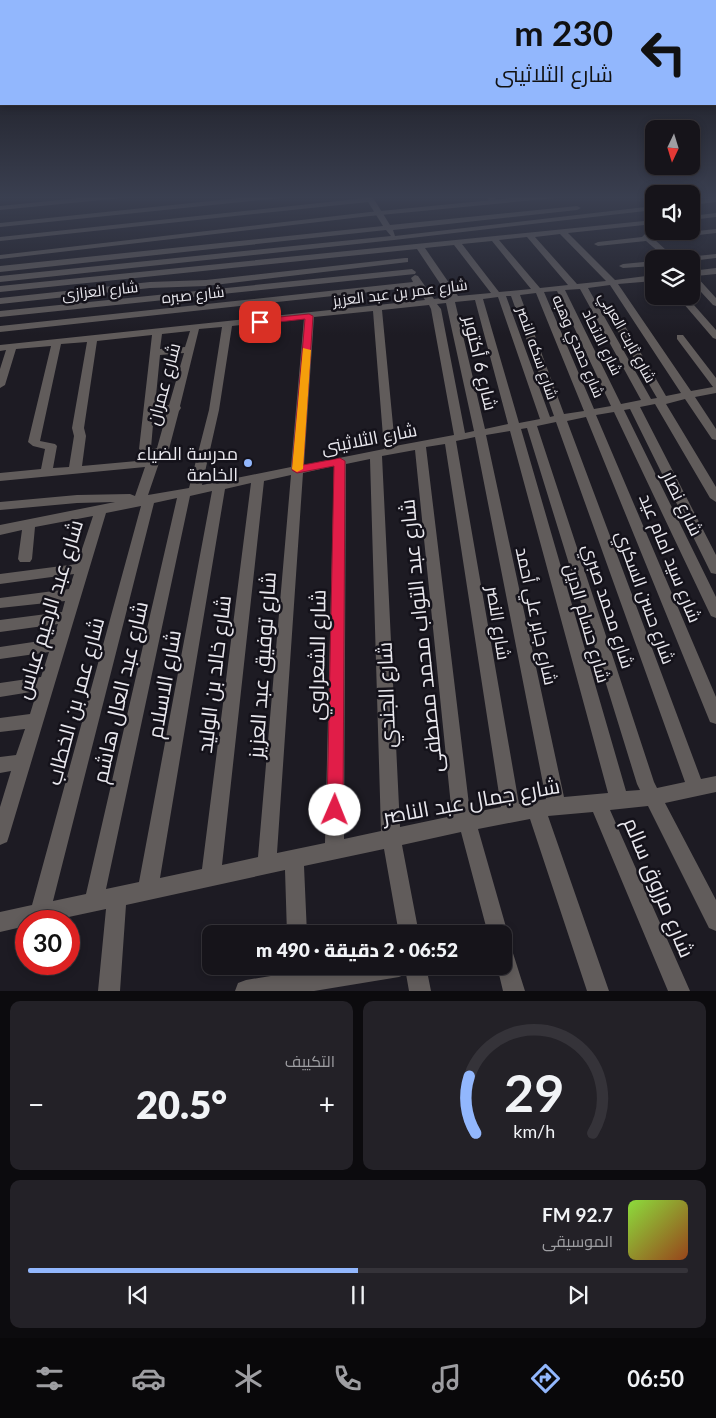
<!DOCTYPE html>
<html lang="ar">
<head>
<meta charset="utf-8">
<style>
  :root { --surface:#16141a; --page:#232127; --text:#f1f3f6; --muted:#9e9ea2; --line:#353339; --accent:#92b7fd }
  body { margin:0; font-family:Lato,Cairo,sans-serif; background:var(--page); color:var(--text); direction:rtl; height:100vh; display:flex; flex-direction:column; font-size:19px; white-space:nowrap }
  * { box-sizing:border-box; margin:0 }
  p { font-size:16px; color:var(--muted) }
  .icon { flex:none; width:28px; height:28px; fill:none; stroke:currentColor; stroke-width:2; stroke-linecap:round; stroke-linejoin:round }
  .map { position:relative; height:991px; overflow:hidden; direction:ltr }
  .side { display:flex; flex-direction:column; gap:10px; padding:10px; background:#0c0b0e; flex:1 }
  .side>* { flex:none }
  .banner { position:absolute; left:0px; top:0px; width:716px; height:105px; box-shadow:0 2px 8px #0003,0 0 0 1px var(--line); direction:rtl; background:#92b7fd; color:#111; overflow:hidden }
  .needle { width:32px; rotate:184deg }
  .tools { position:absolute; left:645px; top:120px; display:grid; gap:10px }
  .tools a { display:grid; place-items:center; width:55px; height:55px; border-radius:10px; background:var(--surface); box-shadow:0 2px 8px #0003,0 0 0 1px var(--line); font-size:25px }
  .speed { position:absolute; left:15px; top:910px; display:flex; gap:10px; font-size:25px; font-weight:700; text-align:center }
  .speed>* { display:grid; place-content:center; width:65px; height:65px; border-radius:50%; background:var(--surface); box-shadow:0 2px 8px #0003,0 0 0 1px var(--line); line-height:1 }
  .speed .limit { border:8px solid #d22; background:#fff; color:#111 }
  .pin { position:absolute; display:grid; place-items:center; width:42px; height:42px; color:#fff; margin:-21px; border-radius:10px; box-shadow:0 2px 8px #0006 }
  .me { position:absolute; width:55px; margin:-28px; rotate:1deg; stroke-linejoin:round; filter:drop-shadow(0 0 4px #0008) }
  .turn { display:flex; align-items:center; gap:18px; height:105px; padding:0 20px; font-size:22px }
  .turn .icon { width:65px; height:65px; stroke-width:2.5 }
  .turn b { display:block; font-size:35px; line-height:42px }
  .big { font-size:38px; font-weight:800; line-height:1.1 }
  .side .tile { flex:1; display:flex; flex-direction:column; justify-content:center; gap:8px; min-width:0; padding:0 18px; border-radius:10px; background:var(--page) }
  .side .dial { align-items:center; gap:0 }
  .dial svg { height:130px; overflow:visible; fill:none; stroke:var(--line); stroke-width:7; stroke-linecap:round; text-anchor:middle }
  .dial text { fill:var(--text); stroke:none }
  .song { display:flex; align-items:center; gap:15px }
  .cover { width:60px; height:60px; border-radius:8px; background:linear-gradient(135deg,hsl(90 70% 55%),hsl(20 70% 35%)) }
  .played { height:5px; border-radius:2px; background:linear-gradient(90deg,var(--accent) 50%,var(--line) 50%) }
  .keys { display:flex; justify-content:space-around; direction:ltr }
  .heat { display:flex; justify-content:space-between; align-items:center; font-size:28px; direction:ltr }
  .side .tiles { flex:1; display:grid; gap:10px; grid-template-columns:1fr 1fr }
  .tile:last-child { grid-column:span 2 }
  .trip { position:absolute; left:202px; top:925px; width:310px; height:50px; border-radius:10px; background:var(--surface); box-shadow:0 2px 8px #0003,0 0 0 1px var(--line); font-weight:800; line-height:50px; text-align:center; direction:rtl }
  .tab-bar { display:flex; height:80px; justify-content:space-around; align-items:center; background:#09080a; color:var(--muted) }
  .tab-bar .icon { width:35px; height:35px }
  .tab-bar .on { color:var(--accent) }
  .tab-bar b { font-size:22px; color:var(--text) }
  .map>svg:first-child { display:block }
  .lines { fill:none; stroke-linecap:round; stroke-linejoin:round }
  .minor { fill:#615c5b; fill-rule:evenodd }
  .tertiary { fill:#615c5b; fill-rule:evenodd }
  .route { fill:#e11d48; stroke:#92132f }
  .slow { fill:#f59e0b }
  .poi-dot { fill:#92b7fd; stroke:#14121a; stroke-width:2 }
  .labels { text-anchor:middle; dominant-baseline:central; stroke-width:5; stroke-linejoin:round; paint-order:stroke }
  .far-street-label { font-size:15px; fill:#e9e8ee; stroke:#14121a }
  .street-label { font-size:18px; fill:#e9e8ee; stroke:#14121a }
  .poi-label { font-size:18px; fill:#e9e8ee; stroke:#14121a; text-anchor:end }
  .near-street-label { font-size:21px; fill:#e9e8ee; stroke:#14121a }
</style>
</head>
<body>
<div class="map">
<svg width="716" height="991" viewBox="0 0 716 991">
  <rect width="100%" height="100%" fill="#1d1b23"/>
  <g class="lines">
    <g class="minor">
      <path d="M 99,196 L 125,196 L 122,198 L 0,210 L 0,206 Z"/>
      <path d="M 258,196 L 283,196 L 280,198 L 0,227 L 0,223 Z"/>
      <path d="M 365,196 L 372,196 L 390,225 L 577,206 L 581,208 L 577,210 L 393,230 L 395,236 L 654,206 L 654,210 L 394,240 L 0,282 L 0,276 L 391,236 L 386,230 L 0,272 L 0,266 L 383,226 L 368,202 L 0,241 L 0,237 L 366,198 Z"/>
      <path d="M 486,196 L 493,196 L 496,199 L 489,201 Z"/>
      <path d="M 716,198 L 716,202 L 691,205 L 691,201 Z"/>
      <path d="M 716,213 L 716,217 L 691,220 L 691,216 Z"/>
      <path d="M 654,220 L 654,224 L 568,233 L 615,280 L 654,275 L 654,281 L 618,284 L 691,391 L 713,387 L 677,339 L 677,335 L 683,335 L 716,378 L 716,393 L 695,397 L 716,429 L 716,440 L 712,439 L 685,399 L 666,404 L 716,487 L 716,502 L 710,498 L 655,404 L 640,407 L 716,555 L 716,574 L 711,573 L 709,569 L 630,409 L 624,410 L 716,597 L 716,618 L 711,616 L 709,612 L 614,412 L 596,415 L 716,697 L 716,724 L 710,722 L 708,717 L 586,417 L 567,421 L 701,779 L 716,776 L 716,792 L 665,803 L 716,900 L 716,931 L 709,928 L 648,806 L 610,810 L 690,991 L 668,991 L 593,812 L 548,816 L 609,991 L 587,991 L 530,819 L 478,829 L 508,934 L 504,942 L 504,934 L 488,934 L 461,832 L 402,845 L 419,934 L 399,934 L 384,849 L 304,866 L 307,934 L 287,934 L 285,870 L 126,905 L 120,991 L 98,991 L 106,909 L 50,921 L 26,921 L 26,926 L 0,932 L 0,912 L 32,905 L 141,506 L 106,513 L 9,836 L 7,842 L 0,845 L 0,807 L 11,771 L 0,773 L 0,757 L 16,755 L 25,729 L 0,732 L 0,718 L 30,714 L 37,691 L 0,697 L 0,683 L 41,677 L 49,652 L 0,659 L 0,647 L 53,639 L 58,624 L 0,632 L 0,620 L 62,612 L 65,601 L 0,608 L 0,598 L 69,589 L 74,574 L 0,584 L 0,574 L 77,564 L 93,516 L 35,527 L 32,559 L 30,562 L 20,562 L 18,559 L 22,530 L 0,535 L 0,525 L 115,502 L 77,503 L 0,510 L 0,502 L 77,495 L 130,494 L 135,496 L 145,467 L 0,481 L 0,473 L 41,469 L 45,449 L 33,446 L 28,442 L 51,346 L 16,349 L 5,385 L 0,388 L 0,369 L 6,350 L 0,351 L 0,345 L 425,300 L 417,287 L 0,332 L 0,326 L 413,282 L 411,278 L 415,275 L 418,276 L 434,299 L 449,297 L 417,249 L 0,292 L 0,286 ZM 560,234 L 606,281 L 577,284 L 535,237 ZM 527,237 L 568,285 L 540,288 L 499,240 ZM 492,241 L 531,289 L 499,292 L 462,244 ZM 454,245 L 491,293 L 458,296 L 425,248 ZM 610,285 L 681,393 L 666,396 L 615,309 L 607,307 L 605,309 L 657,398 L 651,399 L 588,288 ZM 580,289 L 641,400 L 621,404 L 565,290 ZM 557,291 L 611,406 L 594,409 L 544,292 ZM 536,293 L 584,411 L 564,414 L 520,295 ZM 506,296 L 511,296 L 554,416 L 550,417 ZM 498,297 L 540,419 L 519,423 L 483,299 ZM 475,300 L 508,424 L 485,429 L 455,302 ZM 446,303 L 474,431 L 465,433 L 441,309 L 437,304 ZM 429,305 L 431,309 L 454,435 L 395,446 L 382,310 ZM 373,311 L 384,449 L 304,465 L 314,317 ZM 304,318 L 291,467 L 202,485 L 219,410 L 232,326 ZM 222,327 L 209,410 L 189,488 L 148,495 L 160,460 L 169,449 L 179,411 L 181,408 L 180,406 L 199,329 ZM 190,331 L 185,347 L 160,349 L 162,334 ZM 152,335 L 139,449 L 150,457 L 148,460 L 82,466 L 86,436 L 84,428 L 97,341 ZM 87,342 L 72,428 L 74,436 L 69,467 L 53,468 L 57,446 L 55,444 L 40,441 L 61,344 ZM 184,353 L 169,405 L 155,406 L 160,355 ZM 167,412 L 157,448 L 153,449 L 151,448 L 154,413 ZM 556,422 L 685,782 L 657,788 L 654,782 L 537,426 ZM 527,428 L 637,784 L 640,790 L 626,791 L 521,429 ZM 510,431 L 608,793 L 564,797 L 486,435 ZM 475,437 L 546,799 L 519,804 L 456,441 ZM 445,444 L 501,807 L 470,813 L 426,447 ZM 415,450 L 452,816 L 400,827 L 382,456 ZM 370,459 L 381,831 L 344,839 L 346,464 ZM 334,466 L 325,843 L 277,853 L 303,473 ZM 291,475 L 258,857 L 222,865 L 264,481 ZM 251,483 L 202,869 L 160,878 L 225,489 ZM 212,491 L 139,882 L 106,889 L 190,496 ZM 177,498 L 86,894 L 53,901 L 154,503 Z"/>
      <path d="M 716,229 L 716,233 L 655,240 L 676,259 L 667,259 L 646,241 L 598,246 L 594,244 L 598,242 L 642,237 L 645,234 L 650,236 Z"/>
      <path d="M 716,254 L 716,258 L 691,261 L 691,259 L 683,259 L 687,257 Z"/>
      <path d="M 405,258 L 408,258 L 408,262 L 206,286 L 150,288 L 0,304 L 0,298 L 150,282 L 206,280 Z"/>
      <path d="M 654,261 L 654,266 L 623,268 L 619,266 L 623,264 Z"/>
      <path d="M 716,268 L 716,274 L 696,276 L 716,298 L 716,306 L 713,305 L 691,281 L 691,271 Z"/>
      <path d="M 412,269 L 416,272 L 415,274 L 0,317 L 0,311 Z"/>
      <path d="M 677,296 L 686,296 L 716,330 L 716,339 L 713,338 Z"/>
      <path d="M 504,944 L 511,947 L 525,991 L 503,991 L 497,966 L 504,966 Z"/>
      <path d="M 288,966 L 310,966 L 310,970 L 332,966 L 426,966 L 431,991 L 409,991 L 406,974 L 399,977 L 314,991 L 235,991 L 238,983 L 246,980 L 289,973 Z"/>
    </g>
    <path class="tertiary" d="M 532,196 L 558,196 L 555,198 L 370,216 L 0,259 L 0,255 L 370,212 Z"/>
  </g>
  <linearGradient id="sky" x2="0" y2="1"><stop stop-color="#100f13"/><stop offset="0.59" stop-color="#3a3f50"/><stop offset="1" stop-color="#3a3f50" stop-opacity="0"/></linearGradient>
  <rect width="716" height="335" fill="url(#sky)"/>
  <path class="route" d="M 309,314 L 313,316 L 303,465 L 340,458 L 345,461 L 343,810 L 341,816 L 335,818 L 329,816 L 327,810 L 334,466 L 297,473 L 292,470 L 305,319 L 260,324 L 255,322 L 260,319 Z"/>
  <path class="slow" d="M 303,348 L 311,350 L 303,469 L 297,472 L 292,469 Z"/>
  <circle class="poi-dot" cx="248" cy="463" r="5"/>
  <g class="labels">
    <g class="far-street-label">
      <text transform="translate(100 290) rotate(-6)">شارع العزازى</text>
      <text transform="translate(400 292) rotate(-7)">شارع عمر بن عبد العزيز</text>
      <text transform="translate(193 294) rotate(-6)">شارع صبره</text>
      <text transform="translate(628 337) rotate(61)">شارع ثابت العربي</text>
      <text transform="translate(603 342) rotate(64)">شارع الاتحاد</text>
      <text transform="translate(579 346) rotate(67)">شارع حمدي وهبه</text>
      <text transform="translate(538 353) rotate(71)">شارع سكه النصر</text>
    </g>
    <g class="street-label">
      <text transform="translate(481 363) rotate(77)">شارع 6 أكتوبر</text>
      <text transform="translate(163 384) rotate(-75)">شارع عمران</text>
      <text transform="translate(369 438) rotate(-11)">شارع الثلاثينى</text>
      <text transform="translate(683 503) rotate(64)">شارع نصار</text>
      <text transform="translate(671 558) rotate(68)">شارع سيد امام عيد</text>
      <text transform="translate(646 597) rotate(70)">شارع حسن السكري</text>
      <text transform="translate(609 606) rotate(72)">شارع محمد صبري</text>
      <text transform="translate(537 616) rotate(78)">شارع جابر علي أحمد</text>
      <text transform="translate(499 623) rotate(81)">شارع النصر</text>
      <text transform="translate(588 623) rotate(74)">شارع حسام الدين</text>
    </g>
    <g class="poi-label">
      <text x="238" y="453">مدرسة الضياء<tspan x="238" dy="21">الخاصة</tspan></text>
    </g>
    <g class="near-street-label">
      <text transform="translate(48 609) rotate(-73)">شارع عبد الرحيم عباس</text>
      <text transform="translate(420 636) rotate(-96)">شارع عبد التواب محمد مصطفى</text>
      <text transform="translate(316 655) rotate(-89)">شارع الشعراوي</text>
      <text transform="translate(261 665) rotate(-86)">شارع توفيق عبد العزيز</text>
      <text transform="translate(213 674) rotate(-83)">شارع خالد بن الوليد</text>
      <text transform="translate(163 684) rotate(-80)">شارع الاسلام</text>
      <text transform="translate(119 692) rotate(-77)">شارع عبد العال هاشم</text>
      <text transform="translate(385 695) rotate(-92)">شارع الجندي</text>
      <text transform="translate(74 701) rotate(-75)">شارع عمر بن الخطاب</text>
      <text transform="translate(471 800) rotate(-10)">شارع جمال عبد الناصر</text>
      <text transform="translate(660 887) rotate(67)">شارع مرزوق سالم</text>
    </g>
  </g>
</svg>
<div class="tools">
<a><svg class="needle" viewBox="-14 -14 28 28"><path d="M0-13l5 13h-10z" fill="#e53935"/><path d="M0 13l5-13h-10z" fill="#9e9ea2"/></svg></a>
<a><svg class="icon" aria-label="sound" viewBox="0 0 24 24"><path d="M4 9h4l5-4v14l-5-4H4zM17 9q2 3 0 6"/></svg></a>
<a><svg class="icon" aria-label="layers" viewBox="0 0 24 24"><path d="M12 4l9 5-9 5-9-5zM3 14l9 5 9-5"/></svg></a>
</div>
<div class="speed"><div class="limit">30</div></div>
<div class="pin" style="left:260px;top:322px;background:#d93025"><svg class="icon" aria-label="arrive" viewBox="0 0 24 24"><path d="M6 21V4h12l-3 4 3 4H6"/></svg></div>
<svg class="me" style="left:335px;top:810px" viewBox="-20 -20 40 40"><circle r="19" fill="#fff"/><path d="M0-13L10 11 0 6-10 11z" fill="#e11d48"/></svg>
<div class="trip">06:52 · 2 دقيقة · 490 m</div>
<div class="banner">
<div class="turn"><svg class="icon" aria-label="left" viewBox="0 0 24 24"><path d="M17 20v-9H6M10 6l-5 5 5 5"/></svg><div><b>230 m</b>شارع الثلاثينى</div></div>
</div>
</div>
<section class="side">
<div class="tiles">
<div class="tile dial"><svg viewBox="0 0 100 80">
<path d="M14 69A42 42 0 1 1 86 69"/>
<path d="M14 69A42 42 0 0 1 10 34" stroke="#92b7fd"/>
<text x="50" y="56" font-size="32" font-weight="700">29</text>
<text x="50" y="72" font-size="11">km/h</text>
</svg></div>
<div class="tile"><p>التكييف</p>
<div class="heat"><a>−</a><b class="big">20.5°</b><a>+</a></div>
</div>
<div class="tile">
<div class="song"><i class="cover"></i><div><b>92.7 FM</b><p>الموسيقى</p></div></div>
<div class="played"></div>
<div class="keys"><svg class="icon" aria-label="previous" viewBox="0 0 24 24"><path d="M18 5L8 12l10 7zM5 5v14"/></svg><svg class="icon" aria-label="pause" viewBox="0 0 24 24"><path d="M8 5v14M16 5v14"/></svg><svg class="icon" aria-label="next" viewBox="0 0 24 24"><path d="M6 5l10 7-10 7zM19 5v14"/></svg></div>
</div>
</div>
</section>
<nav class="tab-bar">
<b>06:50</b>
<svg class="icon on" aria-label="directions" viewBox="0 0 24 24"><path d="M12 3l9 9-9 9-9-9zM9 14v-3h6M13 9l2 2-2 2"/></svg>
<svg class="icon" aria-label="music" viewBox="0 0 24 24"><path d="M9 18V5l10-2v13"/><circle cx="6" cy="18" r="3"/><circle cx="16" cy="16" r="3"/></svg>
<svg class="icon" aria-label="phone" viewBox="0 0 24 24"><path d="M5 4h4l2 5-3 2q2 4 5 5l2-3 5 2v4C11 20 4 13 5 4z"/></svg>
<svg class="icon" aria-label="climate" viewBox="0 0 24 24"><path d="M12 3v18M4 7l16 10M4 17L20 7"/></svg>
<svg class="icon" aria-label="car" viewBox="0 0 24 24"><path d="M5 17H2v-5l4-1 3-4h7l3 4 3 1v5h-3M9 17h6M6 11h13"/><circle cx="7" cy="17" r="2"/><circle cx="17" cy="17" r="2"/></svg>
<svg class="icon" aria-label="filters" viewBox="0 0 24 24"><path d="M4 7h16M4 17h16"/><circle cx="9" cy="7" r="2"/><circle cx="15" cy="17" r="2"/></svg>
</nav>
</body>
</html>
